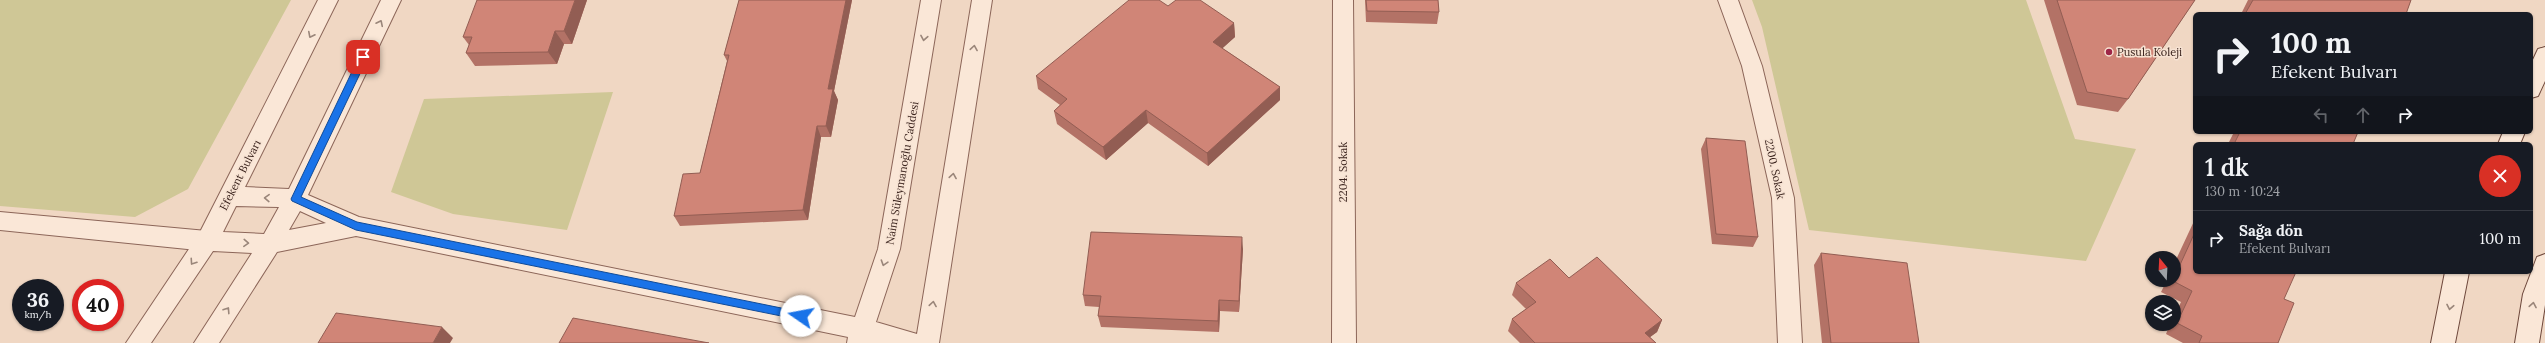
<!DOCTYPE html>
<html lang="tr">
<meta charset="utf-8">
<style>
:root{--surface:#171b24;--page:#242831;--text:#f1f3f6;--muted:#9ea1a6;--line:#363941}
body{margin:0;font-family:Lora,serif;background:var(--page);color:var(--text);height:100vh;display:flex;flex-direction:column;font-size:15px;white-space:nowrap}
*{box-sizing:border-box;margin:0}
p{font-size:13px;color:var(--muted)}
.icon{flex:none;width:22px;height:22px;fill:none;stroke:currentColor;stroke-width:2;stroke-linecap:round;stroke-linejoin:round}
.map{position:relative;flex:1;overflow:hidden}
.sheet{position:absolute;left:2193px;top:142px;width:340px;height:132px;display:flex;flex-direction:column;background:var(--surface);border-radius:6px;box-shadow:0 1px 3px #0004}
.sheet>*{flex:none}
.top-card{position:absolute;left:2193px;top:12px;width:340px;height:122px;border-radius:6px;box-shadow:0 1px 3px #0004;background:#171b24;color:var(--text);overflow:hidden}
.needle{width:26px;rotate:342deg}
.controls{position:absolute;left:2145px;top:251px;display:grid;gap:8px}
.controls a{display:grid;place-items:center;width:36px;height:36px;border-radius:50%;background:var(--surface);box-shadow:0 1px 3px #0004;font-size:20px}
.speed{position:absolute;left:12px;top:279px;display:flex;gap:8px;font-size:20px;font-weight:700;text-align:center}
.speed>*{display:grid;place-content:center;width:52px;height:52px;border-radius:50%;background:var(--surface);box-shadow:0 1px 3px #0004;line-height:1}
.speed small{font-size:10px;font-weight:400}
.speed .limit{border:6px solid #d22;background:#fff;color:#111}
.pin{position:absolute;display:grid;place-items:center;width:34px;height:34px;color:#fff;margin:-17px;border-radius:8px;box-shadow:0 2px 6px #0006}
.me{position:absolute;width:44px;margin:-22px;rotate:282deg;stroke-linejoin:round;filter:drop-shadow(0 0 3px #0008)}
.turn{display:flex;align-items:center;gap:14px;height:84px;padding:0 12px;font-size:18px}
.turn .icon{width:52px;height:52px;stroke-width:2.5}
.turn b{display:block;font-size:28px;line-height:34px}
.lanes{display:flex;align-items:center;height:38px;padding:0 12px;background:#0003;justify-content:center;gap:20px;direction:ltr}
.lanes .off{opacity:.35}
.round{display:grid;place-items:center;flex:none;width:42px;height:42px;border-radius:21px;background:var(--page)}
.head{display:flex;align-items:center;justify-content:space-between;height:68px;padding:0 12px}
h1{font-size:24px;font-weight:600;line-height:30px}
ul{padding:0;list-style:none}
li{display:flex;align-items:center;gap:12px;height:56px;padding:0 12px;border-top:1px solid var(--line)}
li div{flex:1}
li b{display:block;font-size:15px}
li em{font-style:normal}
.map>svg:first-child{display:block}
.green{fill:#cfc796}
.lines{fill:none;stroke-linecap:round;stroke-linejoin:round}
.minor-casing{stroke:#8c6659;stroke-width:2}
.tertiary-casing{stroke:#8c6659;stroke-width:2}
.secondary-casing{stroke:#6e483c;stroke-width:2}
.minor{fill:#fae7d7;fill-rule:evenodd}
.tertiary{fill:#fae7d7;fill-rule:evenodd}
.secondary{fill:#fae7d7;fill-rule:evenodd}
.wall{fill:#b37266}
.shaded-wall{fill:#925d53}
.building{fill:#d08577;stroke:#925d53}
.oneway{stroke:#9a867a}
.route{fill:#1a73e8;stroke:#114b97}
.poi-dot{fill:#9e2647;stroke:#f7e3d3;stroke-width:1.5}
.labels{text-anchor:middle;stroke-width:3;stroke-linejoin:round;paint-order:stroke}
.poi-label{font-size:11px;fill:#3b241e;stroke:#f7e3d3;text-anchor:start}
.street-label{font-size:11px;fill:#3b241e;stroke:#f7e3d3}
</style>
<div class="map">
<svg width="2545" height="343" viewBox="0 0 2545 343">
<rect width="100%" height="100%" fill="#f0d7c3"/>
<path class="green" d="M0 0H291L188 189 135 217 0 206Z
M1752 0H2026L2075 139 2136 149 2086 261 1809 230 1762 27Z
M613 92 567 230 453 214 391 192 424 99Z"/>
<g class="lines">
<defs>
<path id="minor" d="M1333 0H1353L1356 343H1332Z
M1718 0H1738L1762 66 1794 198 1802 343H1778L1772 198 1742 66Z
M0 212 207 231 215 234 218 241 215 248 207 251 0 230Z"/>
<path id="tertiary" d="M318 0H338L245 187 289 189 381 0H401L308 195 359 217 855 317 878 249 921 0H941L900 249 876 322 917 334 972 0H992L939 343H847L848 337 356 236 277 252 219 343H194L252 253 213 251 151 343H126L199 234ZM236 206 279 207 264 234 223 232ZM300 211 326 223 289 230Z"/>
<path id="secondary" d="M2545 47V81L2538 96 2531 98V64L2538 49Z
M2503 132H2525L2520 144H2498Z
M2545 254V305L2539 343H2515L2523 294 2537 257Z
M2445 272H2469L2455 343H2431Z"/>
</defs>
<use href="#minor" class="minor-casing"/>
<use href="#tertiary" class="tertiary-casing"/>
<use href="#secondary" class="secondary-casing"/>
<use href="#minor" class="minor"/>
<use href="#tertiary" class="tertiary"/>
<use href="#secondary" class="secondary"/>
</g>
<path class="wall" d="M587 0 572 44H564L557 64 475 66 466 53 469 45 463 37Z
M739 0H852L834 91 838 100 831 137H821L808 220 680 226 674 216 700 173 727 61 724 55Z
M1365 0H1438L1439 12 1437 24 1366 22Z
M2044 0H2195L2128 99 2118 112 2077 105Z
M2248 0H2411L2406 14H2241Z
M1168 6 1234 23 1235 37 1222 48 1280 87V100L1208 166 1148 123 1106 160 1057 124 1054 111 1060 105 1038 89 1036 76Z
M2234 132H2358L2353 144H2228Z
M1706 138 1758 237 1753 247 1712 244 1701 149Z
M2195 219V272L2284 299 2278 343H2183L2166 334 2170 324H2174V316L2181 302 2161 292 2167 280H2174V264Z
M1243 249 1239 312 1220 311 1219 332 1101 327 1098 316 1099 307 1085 306 1083 295Z
M1821 253 1919 343H1822L1814 265Z
M1569 278 1662 320 1657 332 1650 337 1656 343H1520L1508 331 1512 319 1526 309 1512 295 1516 283Z"/>
<path class="shaded-wall" d="M575 0H587L572 44 564 31Z
M846 0H852L834 91 838 100 831 137 826 126 828 89Z
M1234 23 1235 37 1214 56 1213 42Z
M555 31 564 44 557 64 548 52Z
M1280 87V100L1208 166 1207 153Z
M1146 110 1148 123 1106 160 1103 147Z
M817 126 821 137 808 220 803 210Z
M1242 237 1243 249 1239 312V301Z
M1219 300 1220 311 1219 332 1218 321Z
M1662 320 1657 332 1642 343 1645 333Z
M442 327 453 338 450 343H433Z"/>
<path class="building" d="M477 0H575L564 31H555L548 52 466 53 472 37H463Z
M739 0H846L828 89H833L826 126H817L803 210 674 216 683 174 700 173 729 55H724Z
M1129 0H1159L1168 6 1176 0H1200L1234 23 1213 42 1280 87 1207 153 1146 110 1103 147 1054 111 1067 99 1036 76Z
M1366 0H1438L1439 12 1367 11Z
M2057 0H2195L2128 99 2087 92Z
M2253 0H2411L2406 14H2245Z
M2240 132H2358L2353 144H2234Z
M1706 138 1745 141 1758 237 1716 234Z
M1091 232 1242 237 1239 301 1219 300 1218 321 1098 316 1101 296 1083 295Z
M2195 232V272H2296L2284 299 2294 303 2278 343H2199L2202 336 2177 323 2192 291 2173 281V280H2174V278Z
M1821 253 1907 263 1919 343H1831Z
M1597 257 1662 320 1645 333 1656 343H1535L1512 319 1536 302 1516 283 1550 259 1569 278Z
M336 313 442 327 433 343H318Z
M573 318 709 343H559Z"/>
<defs><path id="oneway-chevron" d="M-2-3.5L2.5 0L-2 3.5" fill="none" stroke-width="1.6" stroke-linecap="round" stroke-linejoin="round"/></defs>
<g class="oneway">
<use href="#oneway-chevron" transform="translate(380 23) rotate(-64)"/>
<use href="#oneway-chevron" transform="translate(311 35) rotate(117)"/>
<use href="#oneway-chevron" transform="translate(924 38) rotate(100)"/>
<use href="#oneway-chevron" transform="translate(974 48) rotate(-81)"/>
<use href="#oneway-chevron" transform="translate(953 176) rotate(-81)"/>
<use href="#oneway-chevron" transform="translate(267 198) rotate(-178)"/>
<use href="#oneway-chevron" transform="translate(246 243) rotate(3)"/>
<use href="#oneway-chevron" transform="translate(193 262) rotate(124)"/>
<use href="#oneway-chevron" transform="translate(884 263) rotate(108)"/>
<use href="#oneway-chevron" transform="translate(933 304) rotate(-81)"/>
<use href="#oneway-chevron" transform="translate(2533 305) rotate(-80)"/>
<use href="#oneway-chevron" transform="translate(2450 307) rotate(101)"/>
<use href="#oneway-chevron" transform="translate(227 310) rotate(-57)"/>
</g>
<path class="route" d="M363 53 368 57 301 197 357 222 801 312 804 313V319L801 320 356 230 292 201 291 199 359 57Z"/>
<circle class="poi-dot" cx="2109" cy="52" r="4"/>
<g class="labels">
<g class="poi-label">
<text x="2117" y="56">Pusula Koleji</text>
</g>
<g class="street-label">
<text transform="translate(1775 169) rotate(78)" y="4">2200. Sokak</text>
<text transform="translate(1343 172) rotate(-90)" y="4">2204. Sokak</text>
<text transform="translate(902 173) rotate(-80)" y="4">Naim Süleymanoğlu Caddesi</text>
<text transform="translate(240 175) rotate(-63)" y="4">Efekent Bulvarı</text>
</g>
</g>
</svg>
<div class="controls">
<a><svg class="needle" viewBox="-14 -14 28 28"><path d="M0-13l5 13h-10z" fill="#e53935"/><path d="M0 13l5-13h-10z" fill="#9ea1a6"/></svg></a>
<a><svg class="icon" aria-label="layers" viewBox="0 0 24 24"><path d="M12 4l9 5-9 5-9-5zM3 14l9 5 9-5"/></svg></a>
</div>
<div class="speed"><div>36<small>km/h</small></div><div class="limit">40</div></div>
<div class="pin" style="left:363px;top:57px;background:#d93025"><svg class="icon" aria-label="arrive" viewBox="0 0 24 24"><path d="M6 21V4h12l-3 4 3 4H6"/></svg></div>
<svg class="me" style="left:801px;top:316px" viewBox="-20 -20 40 40"><circle r="19" fill="#fff"/><path d="M0-13L10 11 0 6-10 11z" fill="#1a73e8"/></svg>
<div class="top-card">
<div class="turn"><svg class="icon" aria-label="right" viewBox="0 0 24 24"><path d="M7 20v-9h11M14 6l5 5-5 5"/></svg><div><b>100 m</b>Efekent Bulvarı</div></div>
<div class="lanes"><svg class="icon off" aria-label="left" viewBox="0 0 24 24"><path d="M17 20v-9H6M10 6l-5 5 5 5"/></svg><svg class="icon off" aria-label="ahead" viewBox="0 0 24 24"><path d="M12 20V5M6 11l6-6 6 6"/></svg><svg class="icon" aria-label="right" viewBox="0 0 24 24"><path d="M7 20v-9h11M14 6l5 5-5 5"/></svg></div>
</div>
<section class="sheet">
<div class="head"><div><h1>1 dk</h1><p>130 m · 10:24</p></div><a class="round" style="background:#d93025;color:#fff"><svg class="icon" aria-label="close" viewBox="0 0 24 24"><path d="M6 6l12 12M18 6L6 18"/></svg></a></div>
<ul>
<li><svg class="icon" aria-label="right" viewBox="0 0 24 24"><path d="M7 20v-9h11M14 6l5 5-5 5"/></svg><div><b>Sağa dön</b><p>Efekent Bulvarı</p></div><em>100 m</em></li>
</ul>
</section>
</div>
